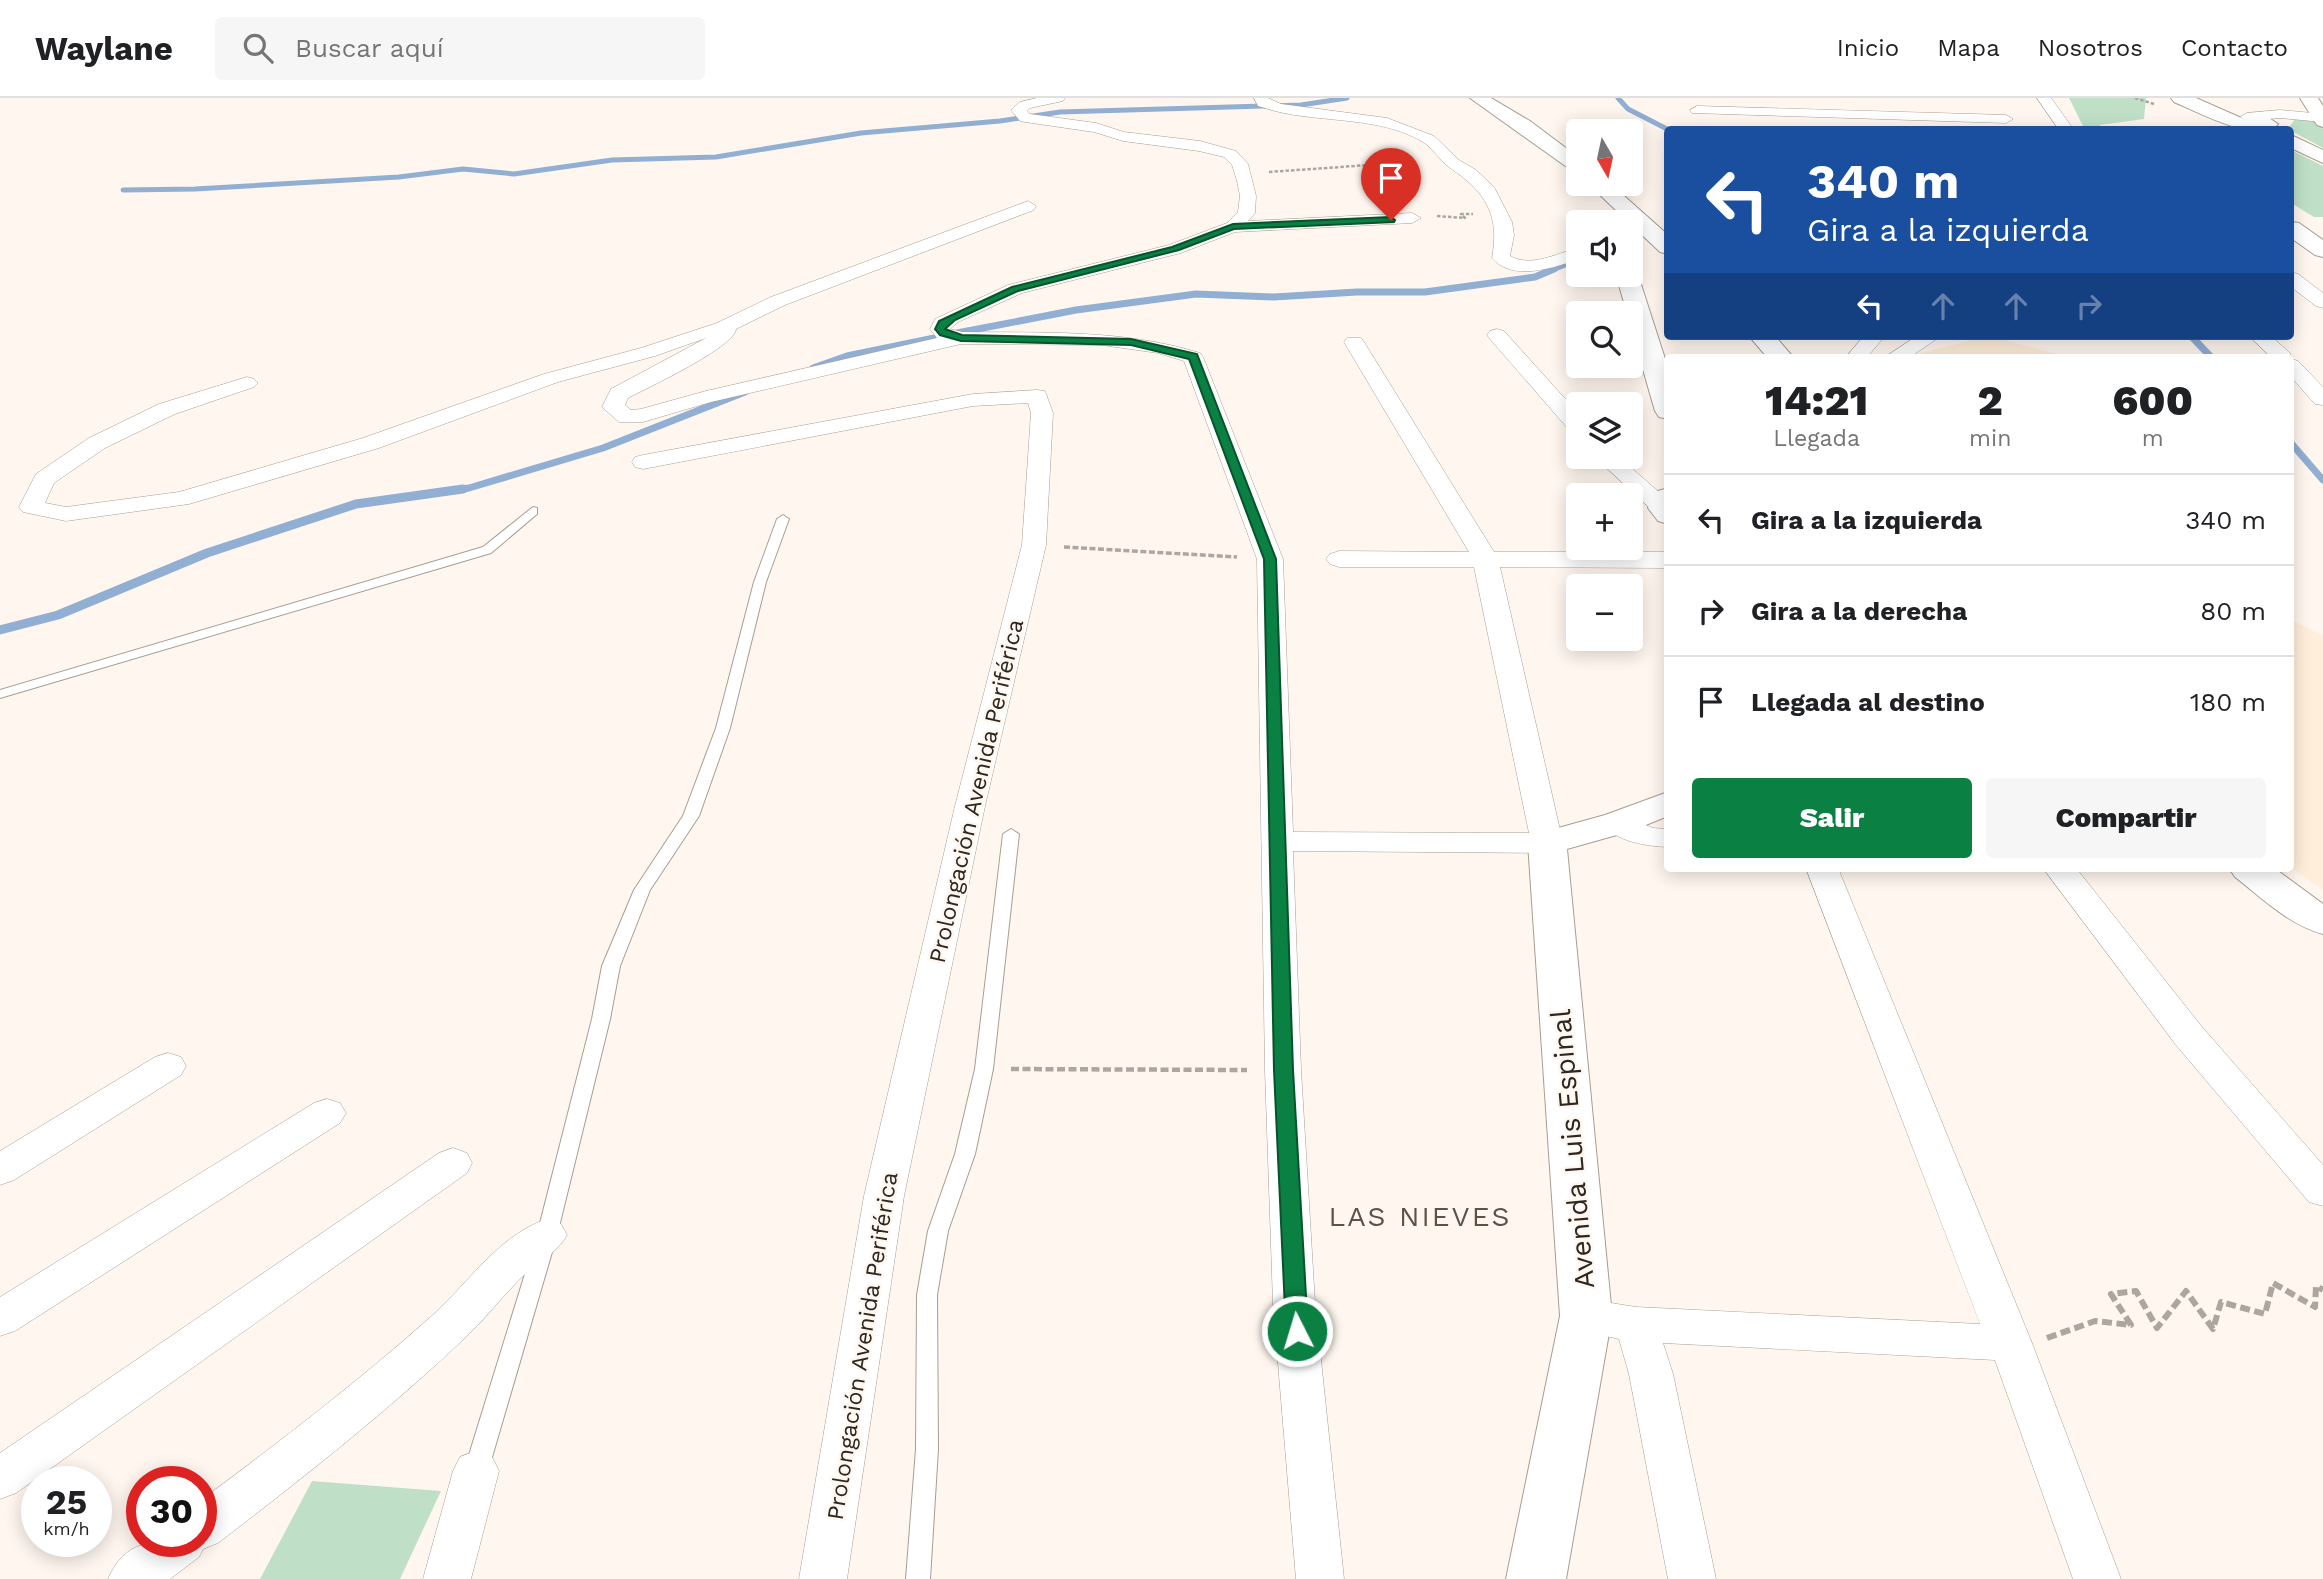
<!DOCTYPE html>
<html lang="es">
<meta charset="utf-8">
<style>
:root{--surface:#fff;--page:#f6f6f6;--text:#202124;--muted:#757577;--line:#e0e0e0;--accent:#0b8043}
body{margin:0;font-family:"Work Sans",sans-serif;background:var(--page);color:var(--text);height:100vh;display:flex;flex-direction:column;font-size:26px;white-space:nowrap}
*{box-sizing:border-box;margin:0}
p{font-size:23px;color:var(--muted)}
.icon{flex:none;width:38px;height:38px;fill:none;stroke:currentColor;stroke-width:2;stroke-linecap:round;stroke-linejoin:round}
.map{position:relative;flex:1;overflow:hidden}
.panel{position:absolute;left:1664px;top:256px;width:630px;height:518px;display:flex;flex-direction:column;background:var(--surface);border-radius:7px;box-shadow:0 4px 18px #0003}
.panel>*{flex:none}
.hud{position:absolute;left:1664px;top:28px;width:630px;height:214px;border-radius:7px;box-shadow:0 4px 18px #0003;background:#1a4fa0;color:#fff;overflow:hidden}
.needle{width:46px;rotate:171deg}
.fabs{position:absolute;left:1566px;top:21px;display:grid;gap:14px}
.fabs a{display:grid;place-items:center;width:77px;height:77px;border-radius:7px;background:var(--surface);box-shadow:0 4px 18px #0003;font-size:35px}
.speed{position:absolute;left:21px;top:1368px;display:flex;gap:14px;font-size:35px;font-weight:700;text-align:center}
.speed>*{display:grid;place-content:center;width:91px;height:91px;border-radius:50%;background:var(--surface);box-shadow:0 4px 18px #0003;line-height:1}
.speed small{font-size:18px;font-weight:400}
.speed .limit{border:10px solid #d22;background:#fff;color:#111}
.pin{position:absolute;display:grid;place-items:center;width:60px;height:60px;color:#fff;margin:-72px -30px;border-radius:50% 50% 50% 0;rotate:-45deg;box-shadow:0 0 7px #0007}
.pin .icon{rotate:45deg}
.me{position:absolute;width:77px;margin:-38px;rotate:355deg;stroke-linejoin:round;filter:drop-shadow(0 0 5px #0008)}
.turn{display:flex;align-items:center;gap:24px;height:147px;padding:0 28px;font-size:32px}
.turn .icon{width:91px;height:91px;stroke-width:2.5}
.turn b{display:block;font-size:49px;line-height:60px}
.lanes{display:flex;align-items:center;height:66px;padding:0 28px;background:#0003;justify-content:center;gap:35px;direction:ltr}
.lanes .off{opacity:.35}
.eta{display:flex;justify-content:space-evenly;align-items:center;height:119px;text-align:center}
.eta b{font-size:42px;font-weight:800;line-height:49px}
.cta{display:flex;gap:14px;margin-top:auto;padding:14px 28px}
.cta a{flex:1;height:80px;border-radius:7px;background:var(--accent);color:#fff;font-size:28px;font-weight:800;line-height:80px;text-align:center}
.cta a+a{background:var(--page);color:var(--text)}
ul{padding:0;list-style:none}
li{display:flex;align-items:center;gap:21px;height:91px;padding:0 28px;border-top:2px solid var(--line)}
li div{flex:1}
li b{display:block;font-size:26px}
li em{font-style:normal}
header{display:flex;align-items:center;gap:42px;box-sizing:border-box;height:98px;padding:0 35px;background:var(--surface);border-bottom:2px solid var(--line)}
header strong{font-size:33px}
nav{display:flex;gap:38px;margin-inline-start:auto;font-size:24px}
.search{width:490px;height:63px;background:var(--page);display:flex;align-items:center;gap:18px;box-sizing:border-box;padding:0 24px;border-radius:7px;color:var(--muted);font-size:26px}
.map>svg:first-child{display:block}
.built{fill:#ffeed9}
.green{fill:#bfe0c7}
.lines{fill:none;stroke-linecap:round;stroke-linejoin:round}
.stream-far2{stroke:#91aed3;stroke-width:5}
.stream-far1{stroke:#91aed3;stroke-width:7}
.stream{stroke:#91aed3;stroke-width:9}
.lane-casing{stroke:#a89d8f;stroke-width:2}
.street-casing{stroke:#a89d8f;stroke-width:1}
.secondary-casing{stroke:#a89d8f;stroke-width:2}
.path-far3{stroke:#ada69f;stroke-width:2.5;stroke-dasharray:3.5 2;stroke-linecap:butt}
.path-far2{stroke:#ada69f;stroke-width:3.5;stroke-dasharray:6 2.5;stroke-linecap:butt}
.path-far1{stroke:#ada69f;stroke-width:4.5;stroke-dasharray:8 3.5;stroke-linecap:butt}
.path{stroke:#ada69f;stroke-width:6;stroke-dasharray:10 4.5;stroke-linecap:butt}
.lane{fill:#fff;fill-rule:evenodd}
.street{fill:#fff;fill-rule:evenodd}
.secondary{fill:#fff;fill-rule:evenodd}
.route{fill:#0b8043;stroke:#07532c;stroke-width:2}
.labels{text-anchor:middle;stroke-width:5;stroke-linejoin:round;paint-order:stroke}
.street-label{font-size:23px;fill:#2b2721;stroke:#fff7ef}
.near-street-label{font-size:28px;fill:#2b2721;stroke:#fff7ef}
.near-neighbourhood-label{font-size:28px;letter-spacing:2px;fill:#5c5246;stroke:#fff7ef}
</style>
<header>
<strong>Waylane</strong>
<div class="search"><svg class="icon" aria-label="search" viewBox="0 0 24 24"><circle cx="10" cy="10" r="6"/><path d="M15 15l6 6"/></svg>Buscar aquí</div>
<nav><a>Inicio</a><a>Mapa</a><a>Nosotros</a><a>Contacto</a></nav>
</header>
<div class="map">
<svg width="2323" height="1481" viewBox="0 0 2323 1481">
<rect width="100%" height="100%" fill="#fff7ef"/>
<path class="built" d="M1988 238H1989L2068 259H1920L1921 255Z
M2291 522 2323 537V792L2291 769Z"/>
<path class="green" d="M2069 0H2146L2144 21 2100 27V31L2084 30Z
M2295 21 2316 23 2323 31V50L2288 31Z
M2291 52 2323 68V119H2314L2291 105Z
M312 1383 441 1393 400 1481H260Z"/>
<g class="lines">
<path class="stream-far2" d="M1618 0 1628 11 1669 32
M123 92 195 91 399 79 463 71 514 76 612 62 716 59 861 35 1000 23 1060 14 1301 7 1347 0
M1550 173 1578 162"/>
<path class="stream-far1" d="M957 235 1076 212 1196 196 1274 199 1357 194H1425L1535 179 1554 171
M2191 238 2211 259
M813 270 847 258 944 238
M2291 345 2323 382
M450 393 469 390 603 350 745 294"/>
<path class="stream" d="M0 532 58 517 207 455 356 406 463 391"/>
<defs>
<path id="lane" d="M533 409 537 410V416L491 455 0 600V592L483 449Z
M783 417 789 421 766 484 730 630 699 718 650 792 620 868 610 921 557 1137 488 1373 484 1380 476 1383 468 1380 464 1373 537 1137 592 921 602 868 634 792 683 718 716 630 754 484 777 421Z
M1011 731 1019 736 993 971 975 1056 948 1133 937 1197 938 1351 930 1481H906L916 1351 917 1197 928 1133 955 1056 975 971 1003 736Z"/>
<path id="street" d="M1037 0H1065L1063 3 1030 10 1027 13 1030 16 1096 25 1124 34 1200 43 1236 53 1248 66 1256 98 1255 115 1248 123 1412 115 1421 120 1412 125 1235 134 1181 155 1022 195 958 224 950 231 962 234C1043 235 1122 231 1200 255L1203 259 1283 461 1293 734 1529 735 1474 469H1339L1330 466 1326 461 1330 456 1339 453 1469 454 1344 244 1347 240H1361L1364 244 1494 454H1668V470L1500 469 1563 745 1558 752 1547 755 1293 753 1301 972 1315 1205 1344 1481H1296L1273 1205 1265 972 1257 461 1184 263 1158 255 1102 247 961 246 711 304 643 324H619L602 309 611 291 706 240 655 258 558 284 379 350 189 406 66 423 23 414 19 409 36 376 89 340 159 306 247 279 254 281 258 285 254 289 175 316 105 350 54 385 45 405 66 409 179 394 363 340 544 276 641 250 717 225 771 199 1028 103 1036 108 1034 112 785 207 736 231C735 249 647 290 628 300L625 307 631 312 641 311 706 293 937 240 930 231 935 221 1008 187 1169 147 1227 125 1238 114 1240 98 1237 83 1232 67 1224 59 1199 53 1123 43 1094 34 1025 24 1020 23 1011 12 1020 4Z
M1254 0H1268L1281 6 1387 20 1434 38 1459 62 1476 72 1494 89 1512 124 1514 137 1510 158C1532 170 1557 155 1578 150V161C1554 170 1512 184 1492 160 1500 117 1486 94 1450 70 1440 63 1433 50 1423 44 1380 18 1322 25 1275 13L1258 8Z
M2037 0H2051L2074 32H2059Z
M1697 8 2006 17 2013 21 2006 25 1692 15 1690 12Z
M2280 12 2323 16V24L2280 20 2247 23 2240 19 2247 15Z
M2291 174 2298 176 2323 195V210L2316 208 2291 189Z
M1497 231 1504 233 1578 315V334L1570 333 1490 241 1487 237 1490 233Z
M1864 238H1885L1867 259H1846Z
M1917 238H1941L1910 259H1885Z
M2249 238H2271L2290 255 2292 261 2298 263 2323 289V307L2315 306 2291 279V259H2271Z
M1037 292 1045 293 1053 315 1046 447 985 708 904 1098 847 1481H799L864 1098 955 708 1022 447 1031 315 1028 305 973 308 643 371 635 369 632 364 635 359 643 357 973 296Z
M1595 359H1619L1668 402V416L1655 415Z
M1618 716 1653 730 1668 731V749C1646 748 1616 744 1602 725L1607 718Z
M1806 770H1838L2032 1245 2121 1481H2073L1995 1262 1663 1245 1673 1276 1716 1481H1668L1629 1276 1619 1241 1571 1230 1565 1218 1571 1206 1586 1201 1636 1209 1980 1226Z
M2043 770H2076L2202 929 2323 1067V1108L2309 1104 2176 947Z
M168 955 181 959 186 968 181 977 14 1082 0 1087V1053L155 959Z
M327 1001 340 1005 346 1015 340 1025 15 1233 0 1238V1199L314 1005Z
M453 1050 467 1055 472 1065 467 1075 16 1395 0 1401V1355L439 1055Z
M547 1121 561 1126 567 1137C557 1156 533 1167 518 1183 500 1201 485 1221 467 1238 389 1312 303 1380 218 1445L203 1451 199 1459 170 1481H108C128 1436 160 1444 201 1444V1402C281 1343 360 1282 434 1216 470 1183 499 1137 547 1121Z
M476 1353 492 1359 499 1373 471 1481H423L453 1373 460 1359Z"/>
<path id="secondary" d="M1470 0H1491L1530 23 1578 59V74L1571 72Z
M2171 0H2196L2246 22 2269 20 2278 26C2260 48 2196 13 2174 4Z
M2300 0H2318L2323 8V29L2317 27Z
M2291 37 2323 52V65L2291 50Z
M1607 87 1614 89 1668 137V156L1660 154 1600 97 1597 93 1600 89Z
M2291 124 2299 125 2323 142V159L2315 157 2291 140Z
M1631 171 1638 177 1668 270V321L1659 319 1655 313 1631 230V215H1627L1616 177H1631Z
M1749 238H1775L1793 259H1767Z
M1668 390V426L1658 423 1648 410 1658 393Z
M1668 694V718L1631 733 1567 751 1612 1218 1566 1481H1506L1560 1218 1528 745 1533 737 1605 717Z
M2229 770H2274L2323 806V836C2289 827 2262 800 2235 779Z"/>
</defs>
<use href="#lane" class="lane-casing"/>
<use href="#street" class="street-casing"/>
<use href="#secondary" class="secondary-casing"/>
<path class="path-far3" d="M2135 0 2154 6
M1269 74 1383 66
M1437 118 1465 120 1461 116H1473"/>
<path class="path-far2" d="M1064 449 1237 459"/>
<path class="path-far1" d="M1011 971 1247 972"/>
<path class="path" d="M2047 1240 2095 1223 2131 1227 2111 1196 2136 1193 2157 1230 2186 1193 2213 1231 2221 1204 2265 1216 2273 1185 2315 1209 2316 1188 2323 1192"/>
<use href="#lane" class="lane"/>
<use href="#street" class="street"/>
<use href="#secondary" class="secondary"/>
</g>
<path class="route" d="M1391 119 1395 122 1394 124 1234 131 1179 152 1018 193 955 222 945 231 962 237 1131 241 1197 256 1276 461 1293 972 1308 1233 1304 1239 1297 1242 1289 1239 1286 1233 1274 972 1264 461 1189 261 1131 247 961 243 940 237 935 231 939 223 1012 189 1172 149 1233 126Z"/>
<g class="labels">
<g class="street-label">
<text transform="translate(976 693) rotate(-77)" y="8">Prolongación Avenida Periférica</text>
<text transform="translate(862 1248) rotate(-81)" y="8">Prolongación Avenida Periférica</text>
</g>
<g class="near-street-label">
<text transform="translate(1572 1051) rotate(-95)" y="10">Avenida Luis Espinal</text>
</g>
<g class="near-neighbourhood-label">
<text x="1420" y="1128">LAS NIEVES</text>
</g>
</g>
</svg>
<div class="fabs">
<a><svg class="needle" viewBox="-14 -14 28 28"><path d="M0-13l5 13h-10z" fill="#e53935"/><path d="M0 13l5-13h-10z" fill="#757577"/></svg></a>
<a><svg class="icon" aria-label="sound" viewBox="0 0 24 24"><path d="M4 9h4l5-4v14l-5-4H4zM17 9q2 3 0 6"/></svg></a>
<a><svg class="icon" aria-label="search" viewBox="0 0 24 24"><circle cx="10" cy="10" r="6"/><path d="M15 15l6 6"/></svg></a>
<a><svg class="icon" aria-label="layers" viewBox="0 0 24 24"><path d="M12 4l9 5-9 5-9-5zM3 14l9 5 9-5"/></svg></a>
<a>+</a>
<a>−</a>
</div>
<div class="speed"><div>25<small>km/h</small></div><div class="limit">30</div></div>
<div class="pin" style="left:1391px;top:122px;background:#d93025"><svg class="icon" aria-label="arrive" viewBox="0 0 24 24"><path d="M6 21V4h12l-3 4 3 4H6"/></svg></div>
<svg class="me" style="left:1297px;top:1233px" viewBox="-20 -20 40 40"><circle r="17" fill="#0b8043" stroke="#fff" stroke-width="3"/><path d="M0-11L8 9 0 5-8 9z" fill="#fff"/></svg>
<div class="hud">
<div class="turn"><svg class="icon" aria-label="left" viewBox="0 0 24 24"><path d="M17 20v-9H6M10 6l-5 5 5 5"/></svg><div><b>340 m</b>Gira a la izquierda</div></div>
<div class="lanes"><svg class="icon" aria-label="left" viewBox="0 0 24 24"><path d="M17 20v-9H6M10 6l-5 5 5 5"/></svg><svg class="icon off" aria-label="ahead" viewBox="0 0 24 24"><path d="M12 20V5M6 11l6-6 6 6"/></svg><svg class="icon off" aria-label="ahead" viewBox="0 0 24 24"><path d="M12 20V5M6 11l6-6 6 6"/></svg><svg class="icon off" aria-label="right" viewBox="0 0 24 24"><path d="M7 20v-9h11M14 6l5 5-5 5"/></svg></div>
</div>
<section class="panel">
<div class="eta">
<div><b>14:21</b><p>Llegada</p></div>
<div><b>2</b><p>min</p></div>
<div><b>600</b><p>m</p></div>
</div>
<ul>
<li><svg class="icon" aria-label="left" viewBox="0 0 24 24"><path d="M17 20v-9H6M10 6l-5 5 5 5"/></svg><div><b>Gira a la izquierda</b></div><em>340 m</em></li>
<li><svg class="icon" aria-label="right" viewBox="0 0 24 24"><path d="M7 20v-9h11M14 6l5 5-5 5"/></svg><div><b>Gira a la derecha</b></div><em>80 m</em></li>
<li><svg class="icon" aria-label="arrive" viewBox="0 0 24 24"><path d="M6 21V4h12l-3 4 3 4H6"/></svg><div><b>Llegada al destino</b></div><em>180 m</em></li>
</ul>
<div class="cta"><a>Salir</a><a>Compartir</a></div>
</section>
</div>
